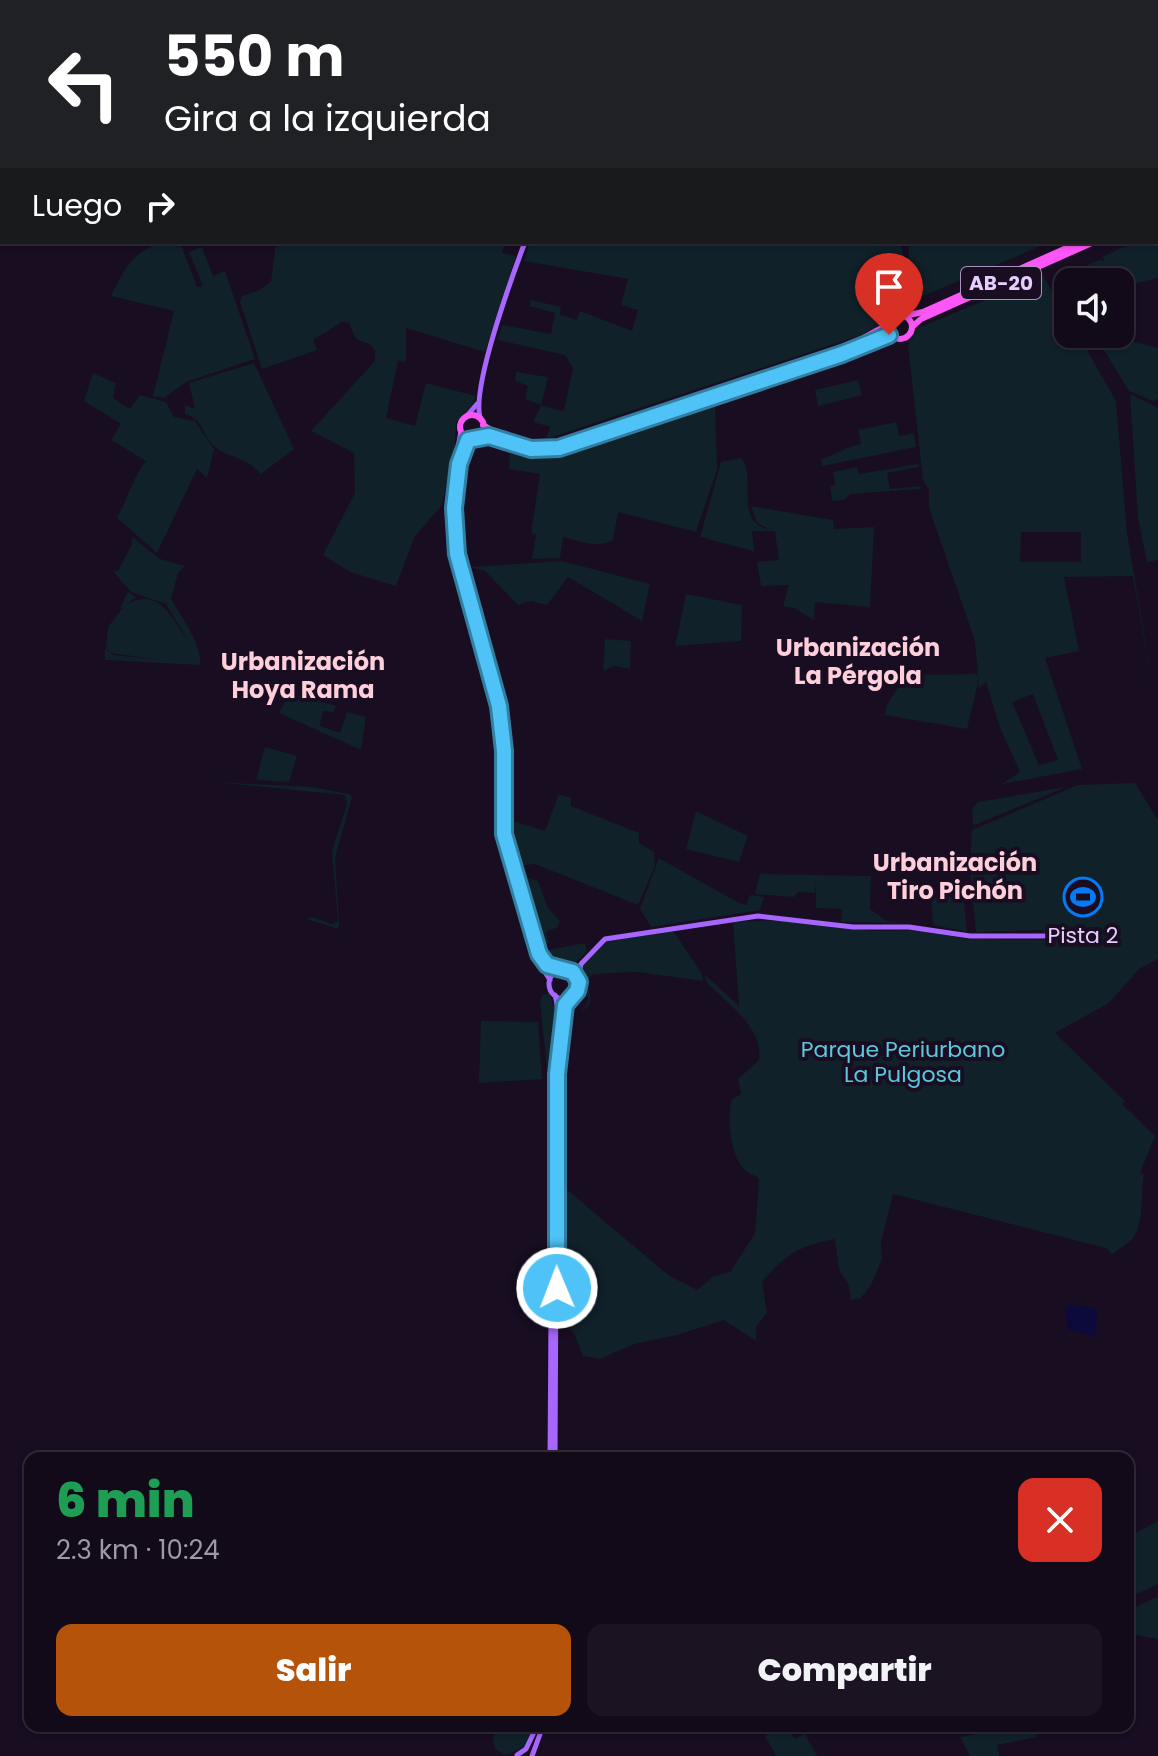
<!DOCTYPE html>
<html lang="es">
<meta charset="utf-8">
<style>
:root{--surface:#120a19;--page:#1b1322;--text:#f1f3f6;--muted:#9c9aa2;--line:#312b38;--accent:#b45309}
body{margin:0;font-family:Poppins,sans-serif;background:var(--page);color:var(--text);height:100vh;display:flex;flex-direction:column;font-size:30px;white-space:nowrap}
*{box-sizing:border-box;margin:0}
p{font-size:26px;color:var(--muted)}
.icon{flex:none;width:44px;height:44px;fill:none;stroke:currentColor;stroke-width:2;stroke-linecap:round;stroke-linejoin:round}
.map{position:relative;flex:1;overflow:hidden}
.drawer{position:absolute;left:24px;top:1452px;width:1110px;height:280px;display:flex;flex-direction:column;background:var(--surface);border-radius:16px;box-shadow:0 2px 6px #0004,0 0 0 2px var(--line)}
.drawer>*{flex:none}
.banner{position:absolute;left:0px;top:0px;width:1158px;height:244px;box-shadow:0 2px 6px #0004,0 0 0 2px var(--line);background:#202124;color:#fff;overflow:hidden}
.controls{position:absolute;left:1054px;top:268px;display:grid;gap:16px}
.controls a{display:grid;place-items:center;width:80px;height:80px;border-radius:16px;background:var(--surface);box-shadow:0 2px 6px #0004,0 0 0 2px var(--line);font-size:40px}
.pin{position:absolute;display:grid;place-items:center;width:68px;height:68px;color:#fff;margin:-82px -34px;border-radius:50% 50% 50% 0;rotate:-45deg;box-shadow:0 0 8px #0007}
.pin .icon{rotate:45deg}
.me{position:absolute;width:88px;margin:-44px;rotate:359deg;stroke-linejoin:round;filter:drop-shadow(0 0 6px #0008)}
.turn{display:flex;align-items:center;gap:28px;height:168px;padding:0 32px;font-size:36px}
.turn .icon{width:104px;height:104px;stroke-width:2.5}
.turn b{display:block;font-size:56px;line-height:68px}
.then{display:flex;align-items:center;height:76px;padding:0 32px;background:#0003;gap:16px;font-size:30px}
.round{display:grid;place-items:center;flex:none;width:84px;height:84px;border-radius:16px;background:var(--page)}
.headline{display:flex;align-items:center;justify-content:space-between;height:136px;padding:0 32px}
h1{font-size:48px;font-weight:800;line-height:60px;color:#1e9e55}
.action{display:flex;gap:16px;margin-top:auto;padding:16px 32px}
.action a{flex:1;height:92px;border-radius:16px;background:var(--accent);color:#fff;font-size:32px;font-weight:800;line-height:92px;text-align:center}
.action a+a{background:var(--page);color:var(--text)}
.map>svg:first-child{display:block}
.green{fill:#10212a;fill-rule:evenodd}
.water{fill:#0c0a3d}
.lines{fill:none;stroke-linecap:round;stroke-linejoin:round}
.secondary{stroke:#a766fd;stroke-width:5}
.primary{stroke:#fd56f8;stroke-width:6}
.route-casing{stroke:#337fa1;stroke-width:20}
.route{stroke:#4fc3f7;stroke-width:14}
.labels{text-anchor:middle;stroke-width:8;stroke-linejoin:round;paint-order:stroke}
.shield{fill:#180d21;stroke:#a993bc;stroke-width:2}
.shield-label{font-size:20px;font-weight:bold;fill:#e7cdfe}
.poi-label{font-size:22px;fill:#e7cdfe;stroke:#180d21}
.park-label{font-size:22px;fill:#5ac9dd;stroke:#180d21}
.neighbourhood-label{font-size:24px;font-weight:bold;fill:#fecfda;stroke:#180d21}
</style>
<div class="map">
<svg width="1158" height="1756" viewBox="0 0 1158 1756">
<rect width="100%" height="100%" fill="#180d21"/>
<path class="green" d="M1158 231V278L1125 286 1126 299 1120 301V282H1074L1085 266 1102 259 1103 262 1104 260 1102 257 1125 246 1129 251 1126 246 1135 242H1156Z
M163 242H180L197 287 203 286 189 252 202 247 213 276 225 271 255 359 186 382 164 398 153 396 174 311 111 296C124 269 132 252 163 242Z
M276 242H505L502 253 516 256 485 352 406 328V362L398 361 386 418 415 426 426 383 476 396 470 409 456 422 455 446 442 505 415 536 396 586 350 572 323 555 355 493 354 453 311 431 375 361V350L369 344 356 339 349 323 342 322 313 340 317 350 262 369 240 302 242 296 260 290 271 281Z
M530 242H900L904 258V299L902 305 890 310 878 326 858 336 546 439 550 427 533 422 541 405 525 399 528 386 515 381 516 372 548 377 541 405 561 411 564 410 573 368 565 355 498 340 502 325 551 334 555 313 529 306 531 300 561 307 560 314 576 320 580 311 632 331 638 310 621 305 628 279 524 261Z
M909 242H1050L907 303Z
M1043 276 1068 317V334H1078L1116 401 1127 533 1158 718 1133 576 1064 577 1079 651 1045 658 1082 769 1002 784 1020 772 1000 728 986 682 979 688 975 641 929 508V490L923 481 908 345 918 328ZM1021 532H1081V562H1020ZM1033 694 1058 760 1039 765 1012 702Z
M1127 318 1136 319 1134 339H1124L1158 348V399L1153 401 1129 391 1094 334H1120V326L1125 332Z
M254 363 294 449 261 474C245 455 225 458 213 445 200 431 204 420 185 414V405L195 409 189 383Z
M93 373 116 383 113 398 130 409 140 395 166 402 174 417 195 421 214 449 207 478 197 469 157 553 117 518C128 499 132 478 146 461L111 440 121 424 84 401Z
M858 380 862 395 818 406 815 390Z
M1130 394 1158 408V560L1147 562 1138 518Z
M715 398 717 470 696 532 618 512 613 540C597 549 580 541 563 537L560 558 532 559 536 535 531 533 540 474 509 469 510 447 542 452 559 449Z
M896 422 899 436 914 433 916 447 822 466 821 459C836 455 845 447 861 444L858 430Z
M741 458C758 479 733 522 769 529L757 523 751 506 833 520 834 529 874 527 870 607 815 602 814 620 794 608 783 606 789 585 761 586 757 562 779 560 775 531H752L754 551 700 537 721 462Z
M918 464 919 467 887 473 890 489 921 486 920 489 850 494 844 500 832 501 830 486 835 485 833 472 857 467 859 474Z
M132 537 160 559 185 566 178 573 171 599C181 616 203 646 200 665L105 660V649L113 655 161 660 111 653 106 649 108 627 123 607 120 608 128 592 136 597 128 603C161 588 172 620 187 639L166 604 131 592 112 570 118 571 132 544Z
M562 561 650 584 642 621 568 577 547 605 531 601 518 605 485 571 470 567Z
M686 594 742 605 741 641 675 646Z
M605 639 631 641 630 669 614 666 603 671Z
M977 674 978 683 967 729 884 715 888 703 906 675Z
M289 693 336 706 334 712 323 711 320 726 340 733 347 712 366 717 361 750 279 713Z
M265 747 297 756 289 782 256 780Z
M214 782 312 787 349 794 352 797 335 858 339 924 338 929 306 919 312 917 332 924 338 921 332 851 347 804 345 795Z
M1135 783 1158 820V959L1139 969 1109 1003 1055 1033 1125 1101 1122 1104 1155 1136 1140 1173 1144 1174C1140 1194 1145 1221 1133 1238 1128 1244 1118 1250 1112 1254L1106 1248 893 1194 881 1242 882 1259 872 1283 861 1298 851 1300 848 1283 839 1270 835 1239C799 1246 786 1254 762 1282L767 1313 756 1327V1341L724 1320 677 1335 634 1344 600 1359 583 1356 574 1333 563 1324 562 1204 565 1201V1188L668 1275 697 1290 714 1276 730 1272 755 1233 759 1179C754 1174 748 1174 743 1168 731 1154 726 1118 732 1099L741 1094 738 1079 759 1060C764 1028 727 1003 707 983L704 974 739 1006 733 922 782 920 873 931 920 930 966 939 1049 940 1042 930 976 932 970 869 972 830 1078 785Z
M1066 787 975 825 973 824 972 809 978 802Z
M559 794 571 798V806L639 833V843L654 852 655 866 638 905 535 864 519 866 513 821 545 831Z
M696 811 748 836 739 862 686 849Z
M659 858 737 902 746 905 750 895 764 897 760 910 651 927 640 909Z
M760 874 871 876 870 909 887 921 903 923 841 922 842 909 816 908V882L815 893 798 892 794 897 755 894Z
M521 876 538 881 548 908 560 921 558 927 546 932 549 943 537 945Z
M963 895 967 932 933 925 931 896Z
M672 929 702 974 703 981 637 972 593 974 586 981C590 996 596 1002 581 1012L589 1000 584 989 583 965 606 942Z
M585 943 587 952 573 965 554 964 542 951Z
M549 993 555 1009 547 1069 540 1002 542 995Z
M481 1021 538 1022 542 1079 479 1083Z
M1158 1521V1584L1128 1598V1537Z
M1158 1597V1639L1136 1635 1131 1609Z
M508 1726H534L524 1748 505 1755 495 1749 493 1738 497 1731Z
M782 1726H787L795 1739 805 1734 817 1756H776L765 1736Z
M1018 1726H1035L1037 1737 997 1745 999 1756H970L960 1737Z"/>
<path class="water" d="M1070 1304 1097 1309 1095 1336 1068 1329 1065 1312Z"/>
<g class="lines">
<path class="secondary" d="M617 2V0
M466 417 477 404
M481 420C469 393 513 274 525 242
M461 431 448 506 451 552 494 706 498 751V819L503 854 531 950 550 980
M471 439C461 446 460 460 458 472 442 556 487 627 499 708 506 749 500 789 504 829 506 854 529 945 544 962 549 967 554 968 560 970
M549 984a15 15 0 1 1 30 0a15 15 0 1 1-30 0Z
M578 978 581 964 605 939 758 916 853 927H909L970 936H1044
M550 1458C551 1334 552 1210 551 1086 551 1057 563 1023 555 995
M555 1458 557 1074 564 1011 571 997
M517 1755 526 1749 537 1726
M532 1756 543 1726"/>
<path class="primary" d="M1156 208 1158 207
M1156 214 1158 213
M888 327a12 12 0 1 1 24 0a12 12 0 1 1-24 0Z
M904 316 923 312 1080 242
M912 327 921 319 1094 242
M460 427a12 12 0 1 1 24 0a12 12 0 1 1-24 0Z
M483 425 500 435
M478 437C500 432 526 453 559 448L842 354 882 336 894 337
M510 439 539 444 560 442 851 345 889 324"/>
</g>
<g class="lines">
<defs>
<path id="route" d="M557 1288V1074L565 1005 577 991 579 982 573 972 547 965 539 954 504 834V751L499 706 457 554 454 508 459 464 468 440 489 436 531 449 559 448 842 354 889 335"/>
</defs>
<use href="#route" class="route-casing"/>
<use href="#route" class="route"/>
</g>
<defs>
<symbol id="stadium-ring" viewBox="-11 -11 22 22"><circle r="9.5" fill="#180d21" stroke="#037bf5" stroke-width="1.5"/><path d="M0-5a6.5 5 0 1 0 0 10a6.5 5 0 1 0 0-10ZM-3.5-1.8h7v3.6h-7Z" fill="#037bf5"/></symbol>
</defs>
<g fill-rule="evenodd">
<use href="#stadium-ring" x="1061" y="875" width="44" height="44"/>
</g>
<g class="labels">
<rect class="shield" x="961" y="267" width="80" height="32" rx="6"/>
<g class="shield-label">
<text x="1001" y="290">AB-20</text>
</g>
<g class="poi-label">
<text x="1083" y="943">Pista 2</text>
</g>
<g class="park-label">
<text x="903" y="1057">Parque Periurbano<tspan x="903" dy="25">La Pulgosa</tspan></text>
</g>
<g class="neighbourhood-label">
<text x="858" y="656">Urbanización<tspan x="858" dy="28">La Pérgola</tspan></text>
<text x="303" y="670">Urbanización<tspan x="303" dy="28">Hoya Rama</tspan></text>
<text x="955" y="871">Urbanización<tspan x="955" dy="28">Tiro Pichón</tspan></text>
</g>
</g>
</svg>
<div class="controls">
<a><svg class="icon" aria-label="sound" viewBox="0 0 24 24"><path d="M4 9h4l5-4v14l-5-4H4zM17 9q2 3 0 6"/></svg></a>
</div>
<div class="pin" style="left:889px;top:335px;background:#d93025"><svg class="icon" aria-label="arrive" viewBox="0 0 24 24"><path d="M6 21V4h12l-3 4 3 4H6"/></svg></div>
<svg class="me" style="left:557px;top:1288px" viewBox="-20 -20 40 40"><circle r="17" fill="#4fc3f7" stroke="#fff" stroke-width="3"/><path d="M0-11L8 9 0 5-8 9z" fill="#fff"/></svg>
<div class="banner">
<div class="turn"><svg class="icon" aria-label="left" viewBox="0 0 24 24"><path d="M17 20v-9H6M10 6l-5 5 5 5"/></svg><div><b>550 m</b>Gira a la izquierda</div></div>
<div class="then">Luego<svg class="icon" aria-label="right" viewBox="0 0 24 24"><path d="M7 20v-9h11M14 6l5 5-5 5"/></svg></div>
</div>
<section class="drawer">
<div class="headline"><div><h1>6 min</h1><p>2.3 km · 10:24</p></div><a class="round" style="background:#d93025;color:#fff"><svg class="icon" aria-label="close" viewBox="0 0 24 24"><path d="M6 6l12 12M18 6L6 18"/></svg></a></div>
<div class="action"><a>Salir</a><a>Compartir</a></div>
</section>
</div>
